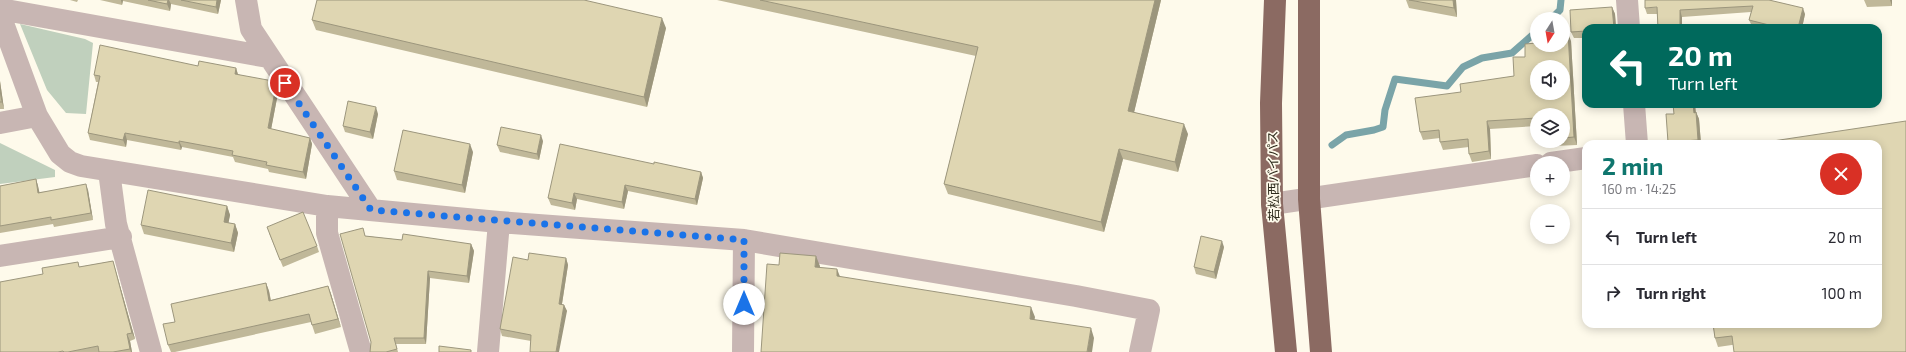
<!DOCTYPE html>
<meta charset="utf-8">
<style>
:root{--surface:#fff;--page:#f2f2f3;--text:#2b2b33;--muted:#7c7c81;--line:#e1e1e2;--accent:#0f766e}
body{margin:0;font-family:"Exo 2","Noto Sans JP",sans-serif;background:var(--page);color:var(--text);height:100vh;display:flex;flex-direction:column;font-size:15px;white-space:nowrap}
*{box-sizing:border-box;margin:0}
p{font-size:13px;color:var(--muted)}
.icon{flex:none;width:22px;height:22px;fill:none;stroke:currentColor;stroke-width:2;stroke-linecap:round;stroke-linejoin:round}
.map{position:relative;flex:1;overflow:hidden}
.panel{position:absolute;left:1582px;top:140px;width:300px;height:188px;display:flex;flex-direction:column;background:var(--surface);border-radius:12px;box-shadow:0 2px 10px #0003}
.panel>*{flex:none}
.banner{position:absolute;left:1582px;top:24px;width:300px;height:84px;border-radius:12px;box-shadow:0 2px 10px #0003;background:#00695c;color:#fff;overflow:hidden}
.needle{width:26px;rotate:191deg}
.controls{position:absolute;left:1530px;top:12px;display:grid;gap:8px}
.controls a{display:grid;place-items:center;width:40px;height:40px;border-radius:50%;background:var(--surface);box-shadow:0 2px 10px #0003;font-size:20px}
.pin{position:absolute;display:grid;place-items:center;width:34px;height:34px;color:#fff;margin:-17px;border:2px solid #fff;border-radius:50%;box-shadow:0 1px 4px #0007}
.me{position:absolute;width:44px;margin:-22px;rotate:0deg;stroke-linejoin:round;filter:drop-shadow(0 0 3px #0008)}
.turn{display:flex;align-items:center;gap:14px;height:84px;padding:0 20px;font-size:18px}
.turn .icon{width:52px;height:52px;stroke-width:2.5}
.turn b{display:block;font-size:28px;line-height:34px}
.round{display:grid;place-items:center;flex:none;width:42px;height:42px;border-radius:21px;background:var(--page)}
.headline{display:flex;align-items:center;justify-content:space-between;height:68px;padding:0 20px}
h1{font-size:24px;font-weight:700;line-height:30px;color:var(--accent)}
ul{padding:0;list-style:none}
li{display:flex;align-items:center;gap:12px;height:56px;padding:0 20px;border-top:1px solid var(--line)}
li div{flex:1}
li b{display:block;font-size:15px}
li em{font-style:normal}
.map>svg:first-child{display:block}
.green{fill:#c0d0bd}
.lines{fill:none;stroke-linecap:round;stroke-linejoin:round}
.stream{stroke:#7aa4a8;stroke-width:7}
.minor{stroke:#c8b6b3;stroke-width:22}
.highway{stroke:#8b6a62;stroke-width:22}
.wall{fill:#c0b899}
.shaded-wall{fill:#9c967d}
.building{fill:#dfd6b2;stroke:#9c967d;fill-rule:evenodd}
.route{stroke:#1a73e8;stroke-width:7;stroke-dasharray:0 12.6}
.labels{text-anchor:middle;stroke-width:3.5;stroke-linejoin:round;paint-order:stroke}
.street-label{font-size:13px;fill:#2d2a1b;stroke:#fefaeb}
</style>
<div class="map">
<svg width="1906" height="352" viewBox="0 0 1906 352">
<rect width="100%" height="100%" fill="#fefaeb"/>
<path class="green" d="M20 24 85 39 93 43 86 114 66 113 47 90Z
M0 143 55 170V177L0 184Z"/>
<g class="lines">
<path class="stream" d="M1551 19 1560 10 1561 0
M1332 145 1346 135 1374 130 1383 127 1385 110 1395 79 1447 86 1463 67 1482 58 1512 53 1537 31"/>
<path class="minor" d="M246 0 251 29 371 210
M1627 0 1629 28
M0 9 268 57
M0 15 37 116 60 154 70 162 81 166 327 206 499 222 744 240 1076 296 1149 310 1140 352
M1634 104 1637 144
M0 123 37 116
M1551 163 1586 158
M109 171 116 224 151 352
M1272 204 1537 165
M327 206V233L361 352
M0 256 121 237
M488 352 499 222
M743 352 744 240"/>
<path class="highway" d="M1275 0 1271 103 1272 204 1286 352
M1309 0V199L1321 352"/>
</g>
<path class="wall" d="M70 0H78L77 2Z
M100 0H221L218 14 171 4 170 11 123 1 122 5Z
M717 0H1161L1134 112 1188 134 1178 172 1123 159 1104 232 948 194 944 184 976 56Z
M1406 0H1456L1457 17 1409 8Z
M1769 0 1805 14 1802 28H1758L1752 26 1749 20 1751 12 1682 17V28H1658L1657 14H1647L1645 8Z
M1864 0H1892V6L1867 7Z
M1612 7 1615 14 1616 28H1586V38H1574L1571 32Z
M312 20 666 28 647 107 316 30Z
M1571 41 1577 145 1554 146 1552 141H1563V115H1537V126L1490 129 1491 159 1472 162 1469 154V147L1443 150 1440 142V138L1423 140 1420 132 1461 92 1514 76 1525 57Z
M198 66 236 68 238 74 278 93 271 129 310 138 312 144 306 179 269 172 268 169 235 162 233 157 182 147 181 150 127 140 126 147 90 140 88 133 98 82H96L94 75Z
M0 81 4 109H0Z
M1695 104 1696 112 1699 119 1701 144H1669L1668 142 1674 114Z
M378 114 373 139 345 132 343 126Z
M543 141 539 160 500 152 497 145Z
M473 152 465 193 397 180 394 171Z
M654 164 701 172 703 178 697 205 628 191 624 209 577 199 575 210 551 205 548 198Z
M36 179 38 186 39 192 88 190 93 220 54 227 53 224 0 233V186Z
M227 206 230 215 228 223 235 224 238 233 234 252 144 234 141 225Z
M269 233 317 246 319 252 283 267Z
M366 236 402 240 471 244 474 251 469 283 430 278 426 344H396L398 352H370L371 342Z
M1224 247 1216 279 1196 274 1194 267Z
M566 258 568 265 562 304 564 305 567 311 531 341 502 336 500 329 528 260Z
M113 261 115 268 135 339 130 341 132 352H0L43 274 79 267Z
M266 283 269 291 271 300 328 286 331 294 341 327 315 334 311 322 175 352H171L168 345 175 322Z
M1713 324H1878L1718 347 1715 338Z"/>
<path class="shaded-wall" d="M121 0H123L122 5Z
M168 0H169L171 4 170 11 167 4Z
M217 0H221L218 14 216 7Z
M1155 0H1161L1132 121 1128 111Z
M1453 0H1456L1457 17 1454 8Z
M1890 0H1892V6Z
M1612 7 1615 14 1616 28H1614Z
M1803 8 1805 14 1802 28H1798Z
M1680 10 1682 17V28H1680Z
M662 18 666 28 647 107 644 97Z
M1568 33 1571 41 1577 145 1574 137Z
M236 68 238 75 235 74Z
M0 81 4 109 2 102 0 90Z
M276 86 278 93 270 135 268 128Z
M1693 104H1695L1696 119 1694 113Z
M376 107 378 114 373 139 370 132Z
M1696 112 1699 119 1701 144H1700L1698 140Z
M1487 121 1490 129 1491 159 1489 151Z
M1184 124 1188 134 1178 172 1175 162Z
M125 133 127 140 126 147 123 140Z
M541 135 543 141 539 160 537 154Z
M310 138 312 144 306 179 303 172Z
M179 141 182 147 181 150 179 143Z
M470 144 473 152 465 193 462 185Z
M1119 149 1123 159 1104 232 1101 222Z
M701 172 703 178 697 205 695 199Z
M36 179 38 186 41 199 38 193Z
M86 184 88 190 93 220 91 213Z
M625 185 628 191 624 209 622 202Z
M574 193 577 199 575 210 572 203Z
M227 206 230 215 227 231 224 222Z
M235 224 238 233 234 252 231 243Z
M1222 241 1224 247 1216 279 1214 272Z
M471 244 474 251 469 283 467 276Z
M816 256 820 266 819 277 815 267Z
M566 258 568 265 561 310 559 304Z
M113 261 115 268 135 339 132 333Z
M837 269 841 279 837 276Z
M428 271 430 278 426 344 424 338Z
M266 283 269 291 272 309 269 301Z
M328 286 331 294 341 327 338 319Z
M564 305 567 311 559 352H556Z
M1031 307 1035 317 1033 329 1030 319Z
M1091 328 1094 338 1092 352H1087Z
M127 334 130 341 132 352H131L130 349Z"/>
<path class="building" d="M148 0H168L167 4Z
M181 0H217L216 7Z
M317 0H584L662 18 644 97 312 20Z
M760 0H1155L1128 111 1184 124 1175 162 1119 149 1101 222 944 184 978 47Z
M1409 0H1453L1454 8Z
M1645 0H1769L1803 8 1798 28H1781L1749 20 1753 6 1680 10V28H1658L1657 7 1645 8Z
M1612 7 1614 28H1586V31L1571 32 1570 10Z
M1563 33H1568L1574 137 1563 138V115H1537V118L1487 121 1489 151 1469 154 1468 139 1440 142 1439 130 1420 132 1415 98 1461 92 1460 84 1514 76 1513 57H1525V44L1537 43V45H1563ZM1537 67H1563V93H1537Z
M100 45 198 66 199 61 236 68 235 74 273 81 276 86 268 128 310 138 303 172 266 165 267 162 232 155 233 151 179 141V143L125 133 123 140 88 133 100 76 94 75Z
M0 90 2 102H0Z
M348 101 376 107 370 132 343 126Z
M1673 104H1693L1694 113 1696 112 1698 140 1668 142 1666 114H1674Z
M1906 121V352H1734L1732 336 1715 338 1713 324H1878V144H1753Z
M501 127 541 135 537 154 497 145Z
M403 130 470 144 462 185 394 171Z
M560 144 654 164V162L701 172 695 199 625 185 622 202 574 193 572 203 548 198Z
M36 179 38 193 86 184 91 213 51 220V217L0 226V186Z
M148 190 227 206 224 222 235 224 231 243 141 225Z
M303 212 317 246 280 260 267 227Z
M363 228 365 236 402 240 403 234 471 244 467 276 428 271 424 338H394L397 349 386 352H370L371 342 340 234Z
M1201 236 1222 241 1214 272 1194 267Z
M529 253 566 258 559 304 564 305 556 352H530L531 335 500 329 513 257 528 260Z
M780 253 816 256 815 267 837 269V276L1031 307 1030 319 1091 328 1087 352H761L767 264 779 265Z
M113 261 132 333 127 334 130 349 113 352H99L98 346 68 352H64L63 351 58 352H0V282L43 274 42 268 78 262 79 267Z
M266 283 269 301 328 286 338 319 312 325 309 314 168 345 163 324 175 322 171 304Z
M439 346 471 350V352H439Z"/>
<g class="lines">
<path class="route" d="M285 83 371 210 744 240V304"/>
</g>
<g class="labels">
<g class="street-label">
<text transform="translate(1273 176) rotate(-91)" y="5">若松西バイパス</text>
</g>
</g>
</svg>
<div class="controls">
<a><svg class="needle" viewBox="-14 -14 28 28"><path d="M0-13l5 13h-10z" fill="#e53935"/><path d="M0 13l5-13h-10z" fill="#7c7c81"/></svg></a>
<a><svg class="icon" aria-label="sound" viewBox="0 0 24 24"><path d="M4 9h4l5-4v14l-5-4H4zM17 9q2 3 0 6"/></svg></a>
<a><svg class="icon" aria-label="layers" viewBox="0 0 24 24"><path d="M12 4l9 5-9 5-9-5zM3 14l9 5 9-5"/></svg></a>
<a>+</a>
<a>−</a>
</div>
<div class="pin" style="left:285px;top:83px;background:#d93025"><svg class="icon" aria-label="arrive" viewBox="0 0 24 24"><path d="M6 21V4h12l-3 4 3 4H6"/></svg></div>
<svg class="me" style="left:744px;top:304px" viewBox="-20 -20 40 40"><circle r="19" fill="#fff"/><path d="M0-13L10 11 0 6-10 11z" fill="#1a73e8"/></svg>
<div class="banner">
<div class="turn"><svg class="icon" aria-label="left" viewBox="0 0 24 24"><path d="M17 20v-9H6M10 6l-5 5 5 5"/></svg><div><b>20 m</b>Turn left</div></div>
</div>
<section class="panel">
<div class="headline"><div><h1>2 min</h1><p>160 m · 14:25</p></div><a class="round" style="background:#d93025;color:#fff"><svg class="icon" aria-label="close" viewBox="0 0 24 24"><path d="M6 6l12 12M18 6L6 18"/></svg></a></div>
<ul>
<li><svg class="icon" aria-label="left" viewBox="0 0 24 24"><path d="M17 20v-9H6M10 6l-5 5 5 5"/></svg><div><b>Turn left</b></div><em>20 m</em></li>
<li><svg class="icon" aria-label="right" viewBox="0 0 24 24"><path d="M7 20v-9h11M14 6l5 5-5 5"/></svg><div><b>Turn right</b></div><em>100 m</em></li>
</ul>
</section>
</div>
